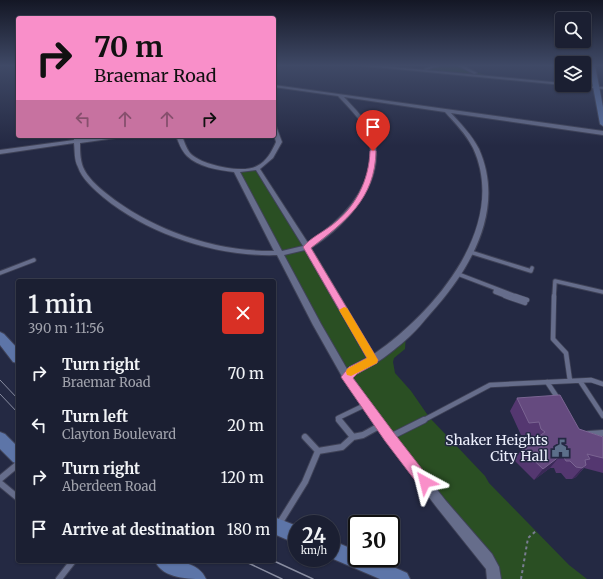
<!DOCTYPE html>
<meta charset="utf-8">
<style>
:root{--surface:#1b1f32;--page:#24273a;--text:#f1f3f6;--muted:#a0a2ac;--line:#393d4d}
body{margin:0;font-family:Merriweather,serif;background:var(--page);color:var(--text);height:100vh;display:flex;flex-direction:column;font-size:15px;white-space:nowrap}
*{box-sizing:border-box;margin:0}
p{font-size:13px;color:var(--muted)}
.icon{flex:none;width:22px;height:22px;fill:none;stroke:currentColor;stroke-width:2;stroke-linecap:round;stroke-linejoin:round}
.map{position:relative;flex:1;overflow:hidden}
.panel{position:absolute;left:16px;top:279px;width:260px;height:284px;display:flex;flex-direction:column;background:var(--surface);border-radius:4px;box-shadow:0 1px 3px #0004,0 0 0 1px var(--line)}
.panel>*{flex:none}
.banner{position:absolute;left:16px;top:16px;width:260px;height:122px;border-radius:4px;box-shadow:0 1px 3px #0004,0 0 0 1px var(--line);background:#f98fc9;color:#111;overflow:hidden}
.buttons{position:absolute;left:555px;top:12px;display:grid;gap:8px}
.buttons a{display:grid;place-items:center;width:36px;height:36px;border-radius:4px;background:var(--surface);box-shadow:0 1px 3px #0004,0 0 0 1px var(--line);font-size:20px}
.speed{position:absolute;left:288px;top:515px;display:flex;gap:8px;font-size:20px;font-weight:700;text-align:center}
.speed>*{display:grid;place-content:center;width:52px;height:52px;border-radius:50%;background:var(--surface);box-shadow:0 1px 3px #0004,0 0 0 1px var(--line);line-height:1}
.speed small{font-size:10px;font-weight:400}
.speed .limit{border:2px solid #111;border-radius:6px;background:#fff;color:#111}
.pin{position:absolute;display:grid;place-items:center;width:34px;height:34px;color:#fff;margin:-41px -17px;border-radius:50% 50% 50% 0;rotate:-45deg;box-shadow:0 0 4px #0007}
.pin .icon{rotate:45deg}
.me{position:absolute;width:44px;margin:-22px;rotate:322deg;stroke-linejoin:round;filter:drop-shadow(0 0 3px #0008)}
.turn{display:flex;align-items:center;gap:14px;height:84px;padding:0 12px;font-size:18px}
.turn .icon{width:52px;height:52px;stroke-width:2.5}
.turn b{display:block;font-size:28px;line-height:34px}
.lanes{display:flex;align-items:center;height:38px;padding:0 12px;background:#0003;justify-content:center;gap:20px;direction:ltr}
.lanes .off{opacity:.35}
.round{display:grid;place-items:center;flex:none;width:42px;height:42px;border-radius:4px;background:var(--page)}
.head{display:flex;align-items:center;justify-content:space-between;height:68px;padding:0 12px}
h1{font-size:24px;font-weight:600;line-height:30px}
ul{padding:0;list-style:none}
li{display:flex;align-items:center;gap:12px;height:52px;padding:0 12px}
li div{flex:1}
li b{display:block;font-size:15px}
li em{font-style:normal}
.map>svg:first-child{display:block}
.green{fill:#2a4f23}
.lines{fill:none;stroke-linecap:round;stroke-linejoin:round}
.lane-far2-casing{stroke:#3f4257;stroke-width:5.5}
.lane-far1-casing{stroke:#3f4257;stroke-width:6}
.lane-casing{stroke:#3f4257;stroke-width:8}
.street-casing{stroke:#3f4257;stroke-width:2}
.secondary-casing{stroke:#3f4257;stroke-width:2}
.path{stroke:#797d92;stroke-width:2;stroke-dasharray:3 3;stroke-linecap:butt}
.lane-far2{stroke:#666d8b;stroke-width:3.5}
.lane-far1{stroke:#666d8b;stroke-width:4.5}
.lane{stroke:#666d8b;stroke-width:6}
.street{fill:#666d8b;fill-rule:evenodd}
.secondary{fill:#5d75a8;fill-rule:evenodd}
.tram-far1{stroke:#898da1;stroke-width:1}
.tram{stroke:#898da1;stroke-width:1.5}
.wall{fill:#543770}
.shaded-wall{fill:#3a2957}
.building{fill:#654a7f;stroke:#7a6492}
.route{fill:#f98fc9;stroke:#a25d83}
.slow{fill:#f59e0b}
.labels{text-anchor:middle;stroke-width:3;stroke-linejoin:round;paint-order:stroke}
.near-poi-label{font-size:14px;fill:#ebeefc;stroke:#242943;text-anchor:end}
</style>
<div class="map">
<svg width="603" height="579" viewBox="0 0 603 579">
<rect width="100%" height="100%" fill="#242943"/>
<path class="green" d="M440 65H458L487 76 409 71Z
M257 168 373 360 406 334 405 349 394 358 393 362 395 373 411 391 429 417 485 476 489 483 569 565 587 579H494L366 405 236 171Z"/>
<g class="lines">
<defs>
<path id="lane-far2" d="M470 252 531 271 532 268
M0 273 34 260
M458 274 518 297
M496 289 495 292 508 297
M554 297 555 281 603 292"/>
<path id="lane-far1" d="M505 296 525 303
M515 296 527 300
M554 296 553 339 566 353 570 381
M580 381 603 416
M547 382 559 400
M340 421 338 418 365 405
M422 421 490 385 591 380 603 384"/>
<path id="lane" d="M589 434 603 433
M353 437 363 435 381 425
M390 437 424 420
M318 451 342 447 353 437 339 420
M0 479 18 464
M0 483 18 498
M279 524 305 482 318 451 305 437
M59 579 73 561"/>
<path id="street" d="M354 65H373L562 83 563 85Z
M434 65H442L426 70 424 69Z
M456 65H462L477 73 474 74Z
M274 85 603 131V135L451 113C461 124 472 135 479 149 506 210 470 270 430 314 423 322 417 330 409 337 399 346 387 356 376 363 368 368 359 370 352 377L393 434 446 501 492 554 499 567 501 579H487L486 569 438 509 385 440 344 380 313 325 277 255C218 257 149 235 103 197 94 189 82 179 78 167 74 160 75 151 74 143L0 154V150L74 140V136H80V139L105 136H119L116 138 80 143C80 150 80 159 83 167 87 177 98 187 107 194 152 230 216 252 274 251L234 172C218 170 198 167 187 156 181 150 179 143 176 136H182C184 141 186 148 190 153 201 165 242 174 257 166 267 161 272 151 276 142L274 135V126H276L282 142 273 158 260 169 308 243C336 224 365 198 370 163 371 154 371 144 368 135 362 120 349 108 338 96L274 87ZM344 97 445 112C455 123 466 134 473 148 509 226 434 313 374 354L311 248C345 227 386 182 374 139 369 122 355 109 344 97ZM256 170 303 246 282 251 240 172ZM305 250 367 358 347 369 321 324 284 255Z
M570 85 603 87V89L572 86Z"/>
<path id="secondary" d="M589 65H595L603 107V126L600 124Z
M0 332 4 334 18 349V363L13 362 0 345Z
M0 432 5 434 18 447V464L13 462 0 449Z
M274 517 297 526V544L274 534Z
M331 540 357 551V558H373L407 573 410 579H380L331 558Z
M155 561C173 561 198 560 206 579 189 579 163 579 155 561Z"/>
</defs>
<use href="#lane-far2" class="lane-far2-casing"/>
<use href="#lane-far1" class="lane-far1-casing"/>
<use href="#lane" class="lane-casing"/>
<use href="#street" class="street-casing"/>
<use href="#secondary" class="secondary-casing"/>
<path class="path" d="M521 579 528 538 536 531"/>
<use href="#lane-far2" class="lane-far2"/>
<use href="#lane-far1" class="lane-far1"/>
<use href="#lane" class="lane"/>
<use href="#street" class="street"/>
<use href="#secondary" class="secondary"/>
<path class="tram-far1" d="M0 380 18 399
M0 394 18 413"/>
<path class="tram" d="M244 561 282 579
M274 561 313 579"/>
</g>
<path class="wall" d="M517 398 579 429 603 437V473L584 468 576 477 572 479H566L561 473H556L554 468H550L534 480 514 460 522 449 533 441 531 435H521L510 411Z"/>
<path class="shaded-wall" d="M560 456 550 468 534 480 543 469Z
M586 465 576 477 572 479 582 468Z"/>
<path class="building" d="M560 395 579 429 603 437V458L587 454 590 459 585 460 586 465 582 468 576 467 570 461H566L563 456H560L543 469 522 449 545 432 541 429 539 422 529 423 517 398Z"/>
<linearGradient id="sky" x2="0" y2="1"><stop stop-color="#141725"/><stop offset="0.45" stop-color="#3f4966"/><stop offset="1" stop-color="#3f4966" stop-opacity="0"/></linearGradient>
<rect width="603" height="146" fill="url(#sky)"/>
<path class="route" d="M373 149 376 151C375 199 346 221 311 248L378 360 377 363 357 374 353 378 394 433 429 478 431 482 429 487 425 489 420 487 385 441 341 377 349 367 367 358 303 247C310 238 323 232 332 225 356 207 369 180 370 151Z"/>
<path class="slow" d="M344 307 347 308 378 360 377 363 351 376 347 375 346 372 347 369 367 358 339 310Z"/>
<defs>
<symbol id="civic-bare" viewBox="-9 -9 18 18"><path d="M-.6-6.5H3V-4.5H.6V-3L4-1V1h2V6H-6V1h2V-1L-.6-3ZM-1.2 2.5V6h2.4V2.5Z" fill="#5c6f8a" stroke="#242943" stroke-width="2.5" paint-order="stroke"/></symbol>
</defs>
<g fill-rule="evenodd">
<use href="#civic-bare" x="548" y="436" width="25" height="25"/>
</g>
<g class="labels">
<g class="near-poi-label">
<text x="548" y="445">Shaker Heights<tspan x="548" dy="16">City Hall</tspan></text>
</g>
</g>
</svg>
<div class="buttons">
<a><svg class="icon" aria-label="search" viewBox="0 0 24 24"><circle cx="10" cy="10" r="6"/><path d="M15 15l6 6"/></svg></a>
<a><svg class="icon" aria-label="layers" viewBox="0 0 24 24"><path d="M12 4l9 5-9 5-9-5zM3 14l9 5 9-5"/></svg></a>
</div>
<div class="speed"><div>24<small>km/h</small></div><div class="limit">30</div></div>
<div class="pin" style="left:373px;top:151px;background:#d93025"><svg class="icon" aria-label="arrive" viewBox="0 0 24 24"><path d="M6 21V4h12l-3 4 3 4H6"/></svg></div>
<svg class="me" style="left:425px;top:482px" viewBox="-20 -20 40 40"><path d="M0-17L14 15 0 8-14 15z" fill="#f98fc9" stroke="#fff" stroke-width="4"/></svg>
<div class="banner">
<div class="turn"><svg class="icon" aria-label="right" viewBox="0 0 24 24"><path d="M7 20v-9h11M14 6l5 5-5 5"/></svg><div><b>70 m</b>Braemar Road</div></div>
<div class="lanes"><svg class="icon off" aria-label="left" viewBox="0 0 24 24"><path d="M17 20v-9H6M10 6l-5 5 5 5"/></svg><svg class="icon off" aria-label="ahead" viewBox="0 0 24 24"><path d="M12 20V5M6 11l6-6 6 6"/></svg><svg class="icon off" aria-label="ahead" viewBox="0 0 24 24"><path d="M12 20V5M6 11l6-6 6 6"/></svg><svg class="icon" aria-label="right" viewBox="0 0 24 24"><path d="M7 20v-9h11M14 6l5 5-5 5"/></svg></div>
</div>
<section class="panel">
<div class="head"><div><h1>1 min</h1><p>390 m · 11:56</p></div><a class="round" style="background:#d93025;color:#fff"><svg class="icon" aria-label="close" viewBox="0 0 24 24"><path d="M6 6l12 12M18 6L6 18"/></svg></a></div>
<ul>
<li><svg class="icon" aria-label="right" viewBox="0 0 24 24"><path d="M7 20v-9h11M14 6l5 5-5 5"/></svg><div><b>Turn right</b><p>Braemar Road</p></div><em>70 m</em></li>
<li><svg class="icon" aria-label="left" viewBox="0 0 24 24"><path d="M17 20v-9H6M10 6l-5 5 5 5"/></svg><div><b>Turn left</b><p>Clayton Boulevard</p></div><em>20 m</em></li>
<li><svg class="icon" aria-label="right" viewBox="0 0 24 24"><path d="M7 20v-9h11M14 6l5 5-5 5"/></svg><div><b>Turn right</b><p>Aberdeen Road</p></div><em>120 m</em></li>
<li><svg class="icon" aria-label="arrive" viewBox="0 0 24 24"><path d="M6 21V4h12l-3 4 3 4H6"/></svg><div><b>Arrive at destination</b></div><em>180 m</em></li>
</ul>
</section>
</div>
